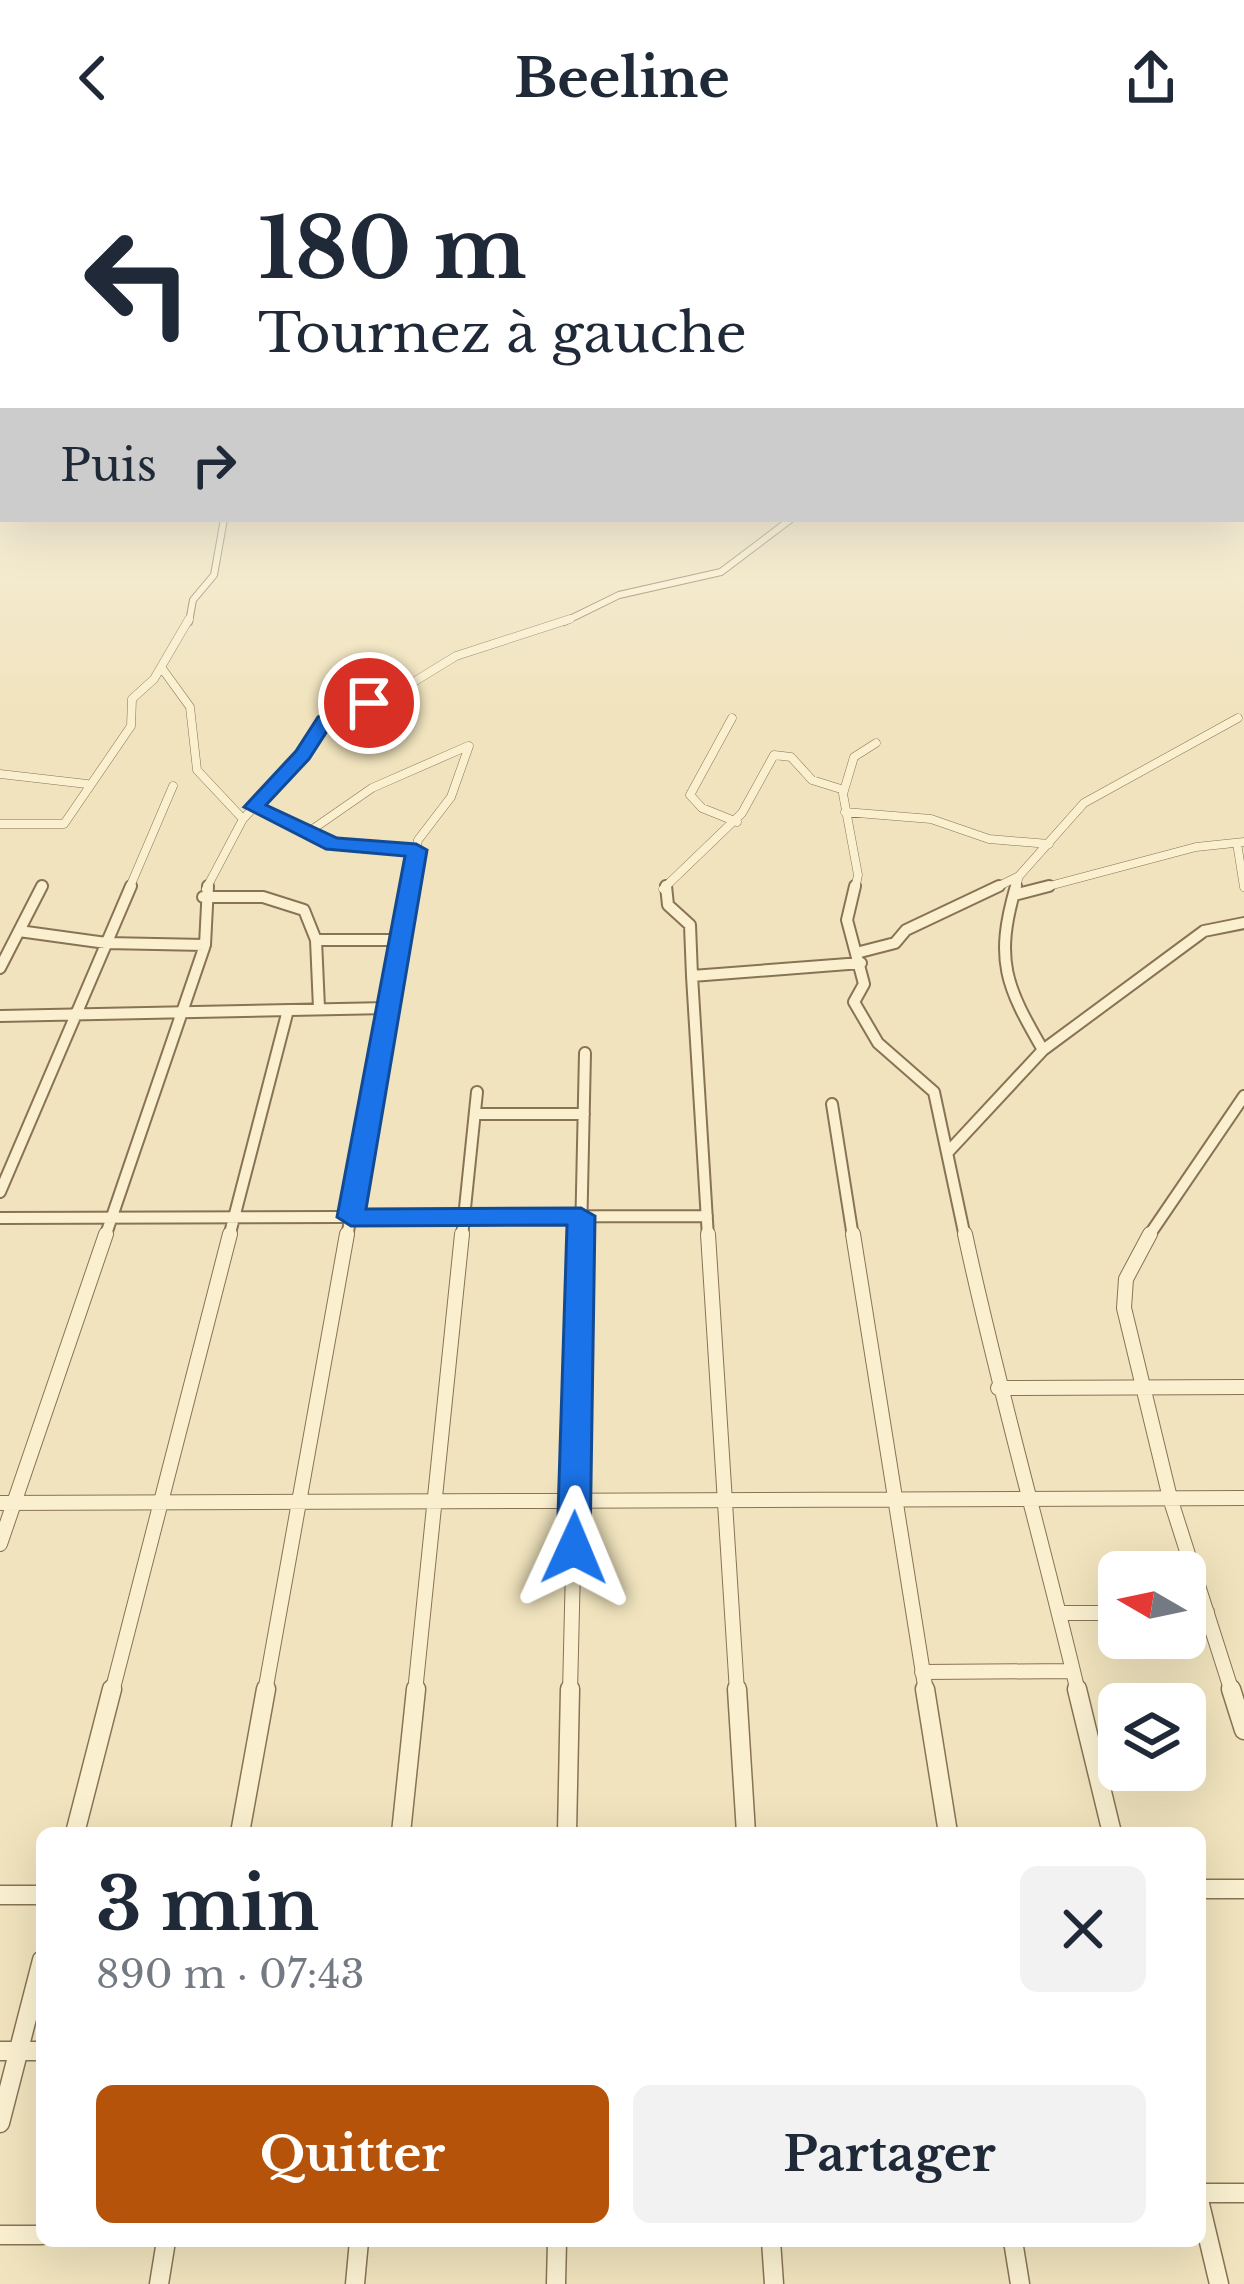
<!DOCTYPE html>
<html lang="fr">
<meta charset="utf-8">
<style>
:root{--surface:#fff;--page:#f2f2f3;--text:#1f2937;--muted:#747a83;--accent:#b45309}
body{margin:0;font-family:"Libre Baskerville",serif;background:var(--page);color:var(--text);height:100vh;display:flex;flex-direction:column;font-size:45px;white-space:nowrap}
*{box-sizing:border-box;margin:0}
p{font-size:39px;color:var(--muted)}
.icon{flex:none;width:66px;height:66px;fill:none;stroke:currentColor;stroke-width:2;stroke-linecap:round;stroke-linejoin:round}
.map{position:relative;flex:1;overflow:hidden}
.sheet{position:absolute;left:36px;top:1671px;width:1170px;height:420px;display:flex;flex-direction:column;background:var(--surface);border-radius:18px;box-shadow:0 12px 48px #0002}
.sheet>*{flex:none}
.top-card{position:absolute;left:0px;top:0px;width:1245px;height:366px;box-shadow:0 12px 48px #0002;background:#fff;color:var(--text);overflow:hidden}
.needle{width:78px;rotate:279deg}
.fabs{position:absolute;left:1098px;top:1395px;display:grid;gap:24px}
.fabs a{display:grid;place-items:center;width:108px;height:108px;border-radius:18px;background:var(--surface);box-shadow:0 12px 48px #0002;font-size:60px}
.pin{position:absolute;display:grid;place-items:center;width:102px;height:102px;color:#fff;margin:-51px;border:6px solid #fff;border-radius:50%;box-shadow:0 3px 12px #0007}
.me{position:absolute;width:132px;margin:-66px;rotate:1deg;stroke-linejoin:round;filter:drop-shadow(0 0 9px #0008)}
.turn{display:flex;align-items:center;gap:42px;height:252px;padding:0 60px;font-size:54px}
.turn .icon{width:156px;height:156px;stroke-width:2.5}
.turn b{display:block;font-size:84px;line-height:102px}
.then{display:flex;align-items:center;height:114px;padding:0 60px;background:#0003;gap:24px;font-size:45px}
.round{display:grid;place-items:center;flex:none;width:126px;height:126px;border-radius:18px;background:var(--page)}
.headline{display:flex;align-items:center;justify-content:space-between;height:204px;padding:0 60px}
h1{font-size:72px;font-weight:700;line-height:90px}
.button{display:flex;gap:24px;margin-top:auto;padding:24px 60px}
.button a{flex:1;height:138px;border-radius:18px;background:var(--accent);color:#fff;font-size:48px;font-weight:700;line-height:138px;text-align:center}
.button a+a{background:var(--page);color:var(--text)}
header{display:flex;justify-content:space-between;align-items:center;height:156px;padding:0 60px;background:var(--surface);font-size:54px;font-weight:700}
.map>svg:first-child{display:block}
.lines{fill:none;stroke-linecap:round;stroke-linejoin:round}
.minor-far4-casing{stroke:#887355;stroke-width:8}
.minor-far3-casing{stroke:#887355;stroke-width:9}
.minor-far2-casing{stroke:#887355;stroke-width:14}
.minor-far1-casing{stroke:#887355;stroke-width:16}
.minor-casing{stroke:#887355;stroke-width:21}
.minor-far4{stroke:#faf0d0;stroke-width:6}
.minor-far3{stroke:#faf0d0;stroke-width:8}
.minor-far2{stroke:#faf0d0;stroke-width:10}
.minor-far1{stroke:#faf0d0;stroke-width:14}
.minor{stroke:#faf0d0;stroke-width:18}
.route{fill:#1a73e8;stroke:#114b97;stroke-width:3}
</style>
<header><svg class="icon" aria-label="back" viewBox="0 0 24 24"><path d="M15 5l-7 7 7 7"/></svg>Beeline<svg class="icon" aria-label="share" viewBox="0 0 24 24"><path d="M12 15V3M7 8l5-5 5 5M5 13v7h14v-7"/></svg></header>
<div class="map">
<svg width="1244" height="2128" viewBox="0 0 1244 2128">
<rect width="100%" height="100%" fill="#f0e3bd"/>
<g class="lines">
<defs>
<path id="minor-far4" d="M189 466 193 444 214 419 224 363
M564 466 619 439 721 416 791 363"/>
<path id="minor-far3" d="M161 511 190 551 197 614 243 663
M732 562 690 639 702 652 737 666
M0 618 87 628
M254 651 333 688 416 695
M845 656 931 663 989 683 1049 688
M0 668H64L131 570 132 543 154 523 189 463
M310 675 372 632 468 590
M1237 687 1244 731
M129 733 173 630
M206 733 243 663 303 599 324 565 394 538 456 500 570 463
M409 733 418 684 451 641 469 590
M663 733 742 657 774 599 791 601 812 624 844 634
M855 733 858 719 843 638 854 601 876 587
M993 733 1019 720
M1015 733 1019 720 1084 647 1238 562
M1038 733 1196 691 1244 686"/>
<path id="minor-far2" d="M666 730 668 749 690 769 692 820 861 807
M855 730 847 764 864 828 854 846 878 887 934 936 965 1081
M1014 739 1049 730
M203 741H263L304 754 316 784 319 852
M19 775 106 787 205 789
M316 784H401
M860 796 895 787 906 774 999 730
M0 812 42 730
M692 820 708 1081
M0 860 388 852
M1043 894 1204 775 1244 767
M832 948 853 1081
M475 958H584
M949 995 1043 894C1006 830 994 805 1016 730
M0 1036 131 730
M0 1062 707 1060
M105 1081 205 789 208 730
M229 1081 288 854
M347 1081 410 730
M462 1081 477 936
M581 1081 585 897
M1148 1081 1244 940"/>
<path id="minor-far1" d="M708 1078 737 1536
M853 1078 926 1536
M965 1078C998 1232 1042 1383 1078 1536
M1150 1078 1126 1123 1124 1152 1170 1342 1232 1536
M998 1232 1244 1231
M0 1347 1244 1342
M0 1388 106 1078
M1185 1456H1207
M1059 1457H1119
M922 1516 1073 1515
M112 1536 230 1078
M265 1536 347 1078
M415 1536 462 1078
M570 1536 581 1078"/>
<path id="minor" d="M737 1533 746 1677
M925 1533 948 1677
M1077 1533 1112 1677
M1231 1533 1244 1574
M75 1677 112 1533
M240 1677 266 1533
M401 1677 416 1533
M567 1677 570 1533
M1200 1733H1244
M0 1739H42
M0 1895H42
M0 1967 42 1804
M1200 2037H1244
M1200 2048 1219 2128
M0 2079H42
M771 2085 774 2128
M1013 2085 1020 2128
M159 2128 166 2085
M355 2128 359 2085
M556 2128 557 2085"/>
</defs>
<use href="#minor-far4" class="minor-far4-casing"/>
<use href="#minor-far3" class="minor-far3-casing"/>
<use href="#minor-far2" class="minor-far2-casing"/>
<use href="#minor-far1" class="minor-far1-casing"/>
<use href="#minor" class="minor-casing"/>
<use href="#minor-far4" class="minor-far4"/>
<use href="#minor-far3" class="minor-far3"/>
<use href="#minor-far2" class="minor-far2"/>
<use href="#minor-far1" class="minor-far1"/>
<use href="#minor" class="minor"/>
</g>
<linearGradient id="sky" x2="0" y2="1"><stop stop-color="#8bb9d5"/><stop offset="0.47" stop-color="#f8f2e1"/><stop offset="1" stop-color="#f8f2e1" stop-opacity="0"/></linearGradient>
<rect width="1244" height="558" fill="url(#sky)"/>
<path class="route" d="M363 543 378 547 331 569 309 603 266 649 337 682 416 688 427 694 366 1053 581 1052 595 1060 590 1392 585 1401H562L557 1392 567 1069 351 1070 337 1061 405 700 326 693 244 651 296 595 318 561Z"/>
</svg>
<div class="fabs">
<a><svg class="needle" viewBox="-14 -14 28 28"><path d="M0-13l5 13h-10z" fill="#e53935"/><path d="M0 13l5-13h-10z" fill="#747a83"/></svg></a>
<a><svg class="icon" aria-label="layers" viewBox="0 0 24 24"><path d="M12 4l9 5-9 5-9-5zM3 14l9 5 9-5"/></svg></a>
</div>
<div class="pin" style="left:369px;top:547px;background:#d93025"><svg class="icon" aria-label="arrive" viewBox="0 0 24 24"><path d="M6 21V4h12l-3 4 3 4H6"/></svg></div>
<svg class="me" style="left:574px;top:1392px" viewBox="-20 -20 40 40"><path d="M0-17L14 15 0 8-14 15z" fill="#1a73e8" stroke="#fff" stroke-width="4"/></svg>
<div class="top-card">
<div class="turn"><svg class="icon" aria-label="left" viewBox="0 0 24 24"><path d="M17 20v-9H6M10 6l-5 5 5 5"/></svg><div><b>180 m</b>Tournez à gauche</div></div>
<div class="then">Puis<svg class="icon" aria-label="right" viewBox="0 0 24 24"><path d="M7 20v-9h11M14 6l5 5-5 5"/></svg></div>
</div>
<section class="sheet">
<div class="headline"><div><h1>3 min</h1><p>890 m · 07:43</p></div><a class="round"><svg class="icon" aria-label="close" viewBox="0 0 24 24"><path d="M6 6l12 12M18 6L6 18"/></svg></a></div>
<div class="button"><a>Quitter</a><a>Partager</a></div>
</section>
</div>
